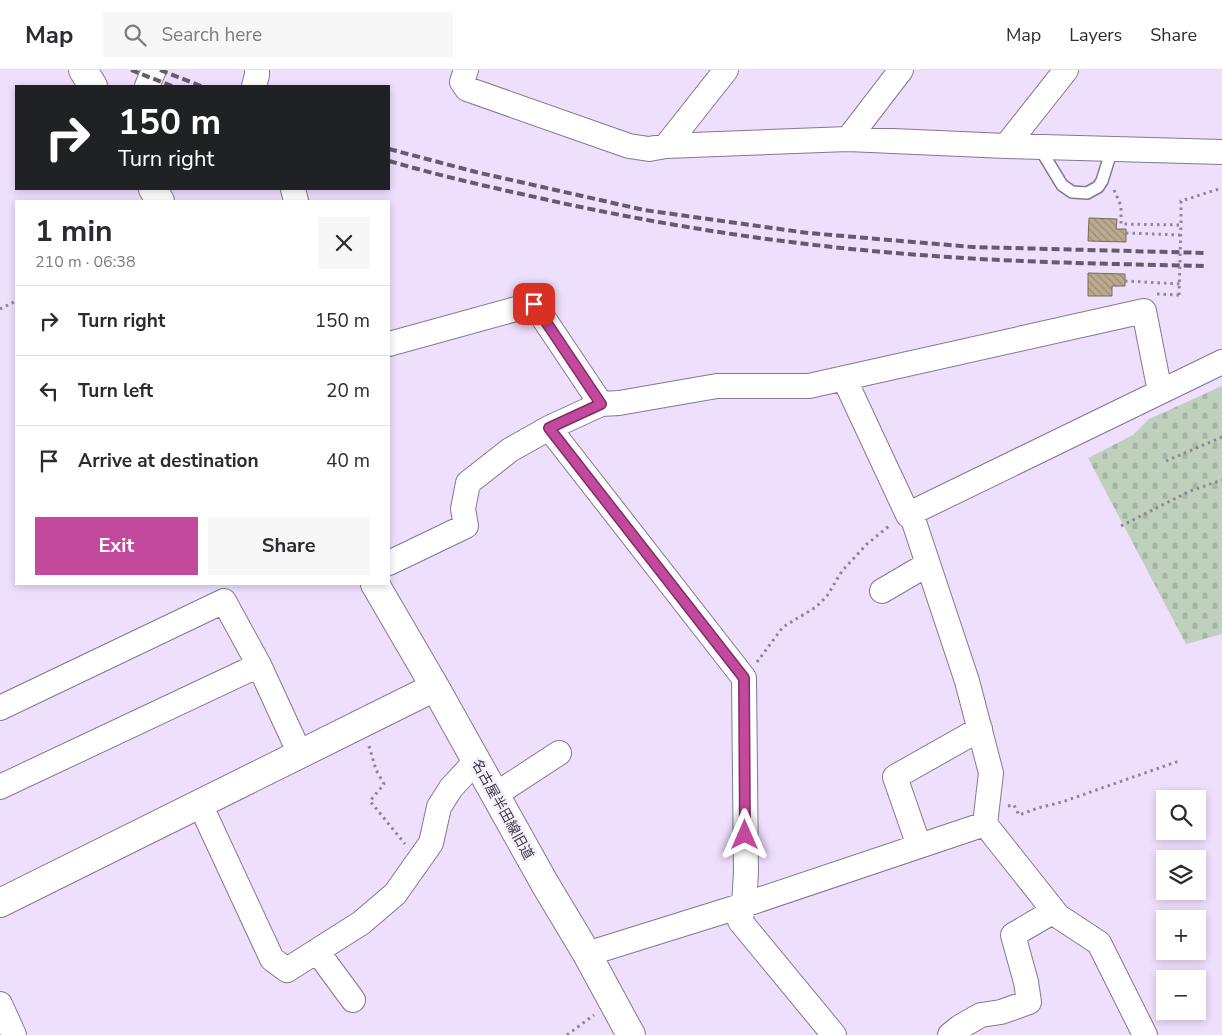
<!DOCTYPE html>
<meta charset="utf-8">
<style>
:root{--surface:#fff;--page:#f7f7f7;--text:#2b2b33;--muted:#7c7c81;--line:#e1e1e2;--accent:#c2499c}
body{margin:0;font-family:"Nunito Sans","Noto Sans JP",sans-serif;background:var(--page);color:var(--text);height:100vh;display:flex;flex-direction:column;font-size:19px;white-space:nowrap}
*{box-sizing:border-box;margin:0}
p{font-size:16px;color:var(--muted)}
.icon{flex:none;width:28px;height:28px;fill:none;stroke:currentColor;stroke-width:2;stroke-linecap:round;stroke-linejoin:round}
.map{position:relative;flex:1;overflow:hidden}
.panel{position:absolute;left:15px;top:130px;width:375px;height:385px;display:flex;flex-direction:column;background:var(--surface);border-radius:0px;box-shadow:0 2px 8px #0003}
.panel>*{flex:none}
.hud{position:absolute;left:15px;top:15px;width:375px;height:105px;border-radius:0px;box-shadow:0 2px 8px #0003;background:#202124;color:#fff;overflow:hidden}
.controls{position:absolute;left:1156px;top:720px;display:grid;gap:10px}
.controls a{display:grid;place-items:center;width:50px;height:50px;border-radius:0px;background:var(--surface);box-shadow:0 2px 8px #0003;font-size:25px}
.pin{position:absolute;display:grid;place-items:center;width:42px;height:42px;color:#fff;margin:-21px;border-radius:10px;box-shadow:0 2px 8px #0006}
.me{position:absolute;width:55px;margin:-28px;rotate:0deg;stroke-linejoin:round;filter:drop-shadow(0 0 4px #0008)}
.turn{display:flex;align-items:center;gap:18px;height:105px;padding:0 20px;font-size:22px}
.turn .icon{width:65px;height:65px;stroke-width:2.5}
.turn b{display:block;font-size:35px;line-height:42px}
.round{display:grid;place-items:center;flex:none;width:52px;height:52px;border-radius:0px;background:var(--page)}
.overview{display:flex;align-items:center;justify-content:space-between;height:85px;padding:0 20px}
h1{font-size:30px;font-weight:700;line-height:38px}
.primary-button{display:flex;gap:10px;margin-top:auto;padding:10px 20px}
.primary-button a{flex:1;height:58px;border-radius:0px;background:var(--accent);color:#fff;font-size:20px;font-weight:700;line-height:58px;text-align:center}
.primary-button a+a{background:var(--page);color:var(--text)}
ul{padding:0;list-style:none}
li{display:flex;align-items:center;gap:15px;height:70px;padding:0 20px;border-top:1px solid var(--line)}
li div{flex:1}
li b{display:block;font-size:19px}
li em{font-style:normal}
header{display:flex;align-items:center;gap:30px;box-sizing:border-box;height:70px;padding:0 25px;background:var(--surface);border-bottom:1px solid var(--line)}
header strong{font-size:24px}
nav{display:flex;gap:28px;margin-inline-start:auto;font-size:18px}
.search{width:350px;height:45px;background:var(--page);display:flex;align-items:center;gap:12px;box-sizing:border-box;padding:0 18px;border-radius:0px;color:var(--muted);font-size:19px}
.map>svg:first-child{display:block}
.cemetery{fill:url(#cemetery-stones)}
.building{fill:url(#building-back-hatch);stroke:#7a6a51}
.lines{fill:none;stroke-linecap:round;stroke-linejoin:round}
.service-casing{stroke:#857791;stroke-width:14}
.minor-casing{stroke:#857791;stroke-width:26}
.tertiary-casing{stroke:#857791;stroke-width:30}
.path{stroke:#908699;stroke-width:3;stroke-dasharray:2.5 4;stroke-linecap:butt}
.service{stroke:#fff;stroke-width:11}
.minor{stroke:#fff;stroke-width:24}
.tertiary{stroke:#fff;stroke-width:28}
.rail{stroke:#645c6b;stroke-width:4;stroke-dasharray:8 4;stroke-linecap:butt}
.path-bridge{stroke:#908699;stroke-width:3;stroke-dasharray:2.5 4;stroke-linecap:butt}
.route-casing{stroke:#7e2f65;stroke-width:12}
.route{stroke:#c2499c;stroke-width:9}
.labels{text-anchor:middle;stroke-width:5;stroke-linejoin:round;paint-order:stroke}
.street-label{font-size:14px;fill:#3c3641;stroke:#f6f0fc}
</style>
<header>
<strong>Map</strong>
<div class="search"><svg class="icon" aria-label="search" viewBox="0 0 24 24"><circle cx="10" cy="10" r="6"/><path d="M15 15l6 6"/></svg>Search here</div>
<nav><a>Map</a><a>Layers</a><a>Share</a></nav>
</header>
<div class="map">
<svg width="1222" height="965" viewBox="0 0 1222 965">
<defs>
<pattern id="cemetery-stones" width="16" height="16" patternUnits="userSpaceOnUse" patternTransform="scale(1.25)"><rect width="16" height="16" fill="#bfd1bd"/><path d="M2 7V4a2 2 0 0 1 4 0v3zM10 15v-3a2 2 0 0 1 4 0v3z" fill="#a5b4a4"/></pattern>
<pattern id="building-back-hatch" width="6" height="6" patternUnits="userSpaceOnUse" patternTransform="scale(1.25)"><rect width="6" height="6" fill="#bbaa8f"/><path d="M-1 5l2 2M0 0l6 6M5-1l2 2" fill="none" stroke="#998b76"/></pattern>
</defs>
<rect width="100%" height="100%" fill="#eedffc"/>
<path class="cemetery" d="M1222 316V564L1186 574 1088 388 1133 365 1149 349Z"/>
<path class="building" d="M1089 148 1117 149 1116 159H1126V172L1088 171Z
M1088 203 1125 204V216H1112V226H1088Z"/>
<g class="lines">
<defs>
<path id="service" d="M1039 77 1062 115 1072 122 1087 123 1098 117 1102 111 1112 79"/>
<path id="minor" d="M466 0 462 12 467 19 629 76 649 79 666 76
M726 0 666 76 848 69 1006 76 1222 82
M147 16 154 0
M254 16 257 5V0
M848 69 901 0
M1006 76 1066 0
M293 119 296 131
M389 274 534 234 601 334
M844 308 908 445
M549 358 744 608 746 802 744 835 740 851 834 965
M389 493 466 456 463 439 468 413 510 380 549 358 601 334 619 333 717 316H809L1144 241 1160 322
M882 521 928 494
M0 638 224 531 259 595 300 684
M0 717 259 595
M495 725 559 683
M200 734 272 889 287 900 361 853 395 824 431 773 439 737 451 718 476 691
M919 776 895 707 980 659
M317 881 353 930
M587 884 744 835 985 754
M0 934 14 965
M950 965 960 957 981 945 1001 942 1029 932 1026 912 1013 865 1054 841
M1145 965 1099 873 1058 846 985 754 991 703 967 611 911 443 1222 292"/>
<path id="tertiary" d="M83 0 93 16
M153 119 160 131
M375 514 435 617 545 814 587 884 631 965
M0 833 435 617"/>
</defs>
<use href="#service" class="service-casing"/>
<use href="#minor" class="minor-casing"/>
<use href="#tertiary" class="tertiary-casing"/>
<path class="path" d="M1114 120 1121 136V154L1181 155V131L1222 118
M1126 163 1181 165
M1125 211 1180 214
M1157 224 1179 225
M0 239 16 231
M1166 391 1222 367
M1121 456 1190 421 1222 410
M757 592 783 557 816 537 827 526 842 501 867 474 889 456
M369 676 376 700 384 714 370 731 405 774
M1008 736 1014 735 1019 745 1038 738 1062 732 1179 691
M567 965 594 945"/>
<use href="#service" class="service"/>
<use href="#minor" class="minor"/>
<use href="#tertiary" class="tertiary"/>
<path class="rail" d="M131 0 172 16
M160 0 201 16
M389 79 476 102 644 140 808 163 972 177 1207 183
M389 91C434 104 480 115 526 125 665 157 806 178 949 187 1035 193 1121 194 1206 196"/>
<path class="path-bridge" d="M1179 225 1181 155"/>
</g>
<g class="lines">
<defs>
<path id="route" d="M534 234 601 334 549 358 744 608 745 765"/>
</defs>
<use href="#route" class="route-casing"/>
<use href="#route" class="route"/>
</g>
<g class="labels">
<g class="street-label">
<text transform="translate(503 739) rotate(61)" y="5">名古屋半田線旧道</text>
</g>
</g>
</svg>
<div class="controls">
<a><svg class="icon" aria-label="search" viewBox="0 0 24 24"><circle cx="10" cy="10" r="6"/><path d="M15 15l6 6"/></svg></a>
<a><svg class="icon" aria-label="layers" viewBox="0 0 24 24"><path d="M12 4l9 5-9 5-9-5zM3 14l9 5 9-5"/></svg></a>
<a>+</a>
<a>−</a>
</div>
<div class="pin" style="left:534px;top:234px;background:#d93025"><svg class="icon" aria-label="arrive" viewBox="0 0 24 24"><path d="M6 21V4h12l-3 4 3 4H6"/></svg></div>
<svg class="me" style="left:745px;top:765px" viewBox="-20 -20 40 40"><path d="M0-17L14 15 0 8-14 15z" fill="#c2499c" stroke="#fff" stroke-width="4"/></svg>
<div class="hud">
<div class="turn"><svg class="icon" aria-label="right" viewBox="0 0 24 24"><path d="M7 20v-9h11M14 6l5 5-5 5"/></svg><div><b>150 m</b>Turn right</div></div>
</div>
<section class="panel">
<div class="overview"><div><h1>1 min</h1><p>210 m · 06:38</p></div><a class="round"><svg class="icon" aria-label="close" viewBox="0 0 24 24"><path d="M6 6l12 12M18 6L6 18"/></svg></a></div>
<ul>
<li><svg class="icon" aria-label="right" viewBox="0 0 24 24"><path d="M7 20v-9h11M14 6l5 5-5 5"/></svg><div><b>Turn right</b></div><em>150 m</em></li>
<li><svg class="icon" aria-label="left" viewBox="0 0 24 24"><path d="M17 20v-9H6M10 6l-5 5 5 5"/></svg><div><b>Turn left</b></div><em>20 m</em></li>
<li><svg class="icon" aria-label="arrive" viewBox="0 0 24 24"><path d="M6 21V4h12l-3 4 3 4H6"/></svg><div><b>Arrive at destination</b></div><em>40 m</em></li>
</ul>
<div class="primary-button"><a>Exit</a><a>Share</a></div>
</section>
</div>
